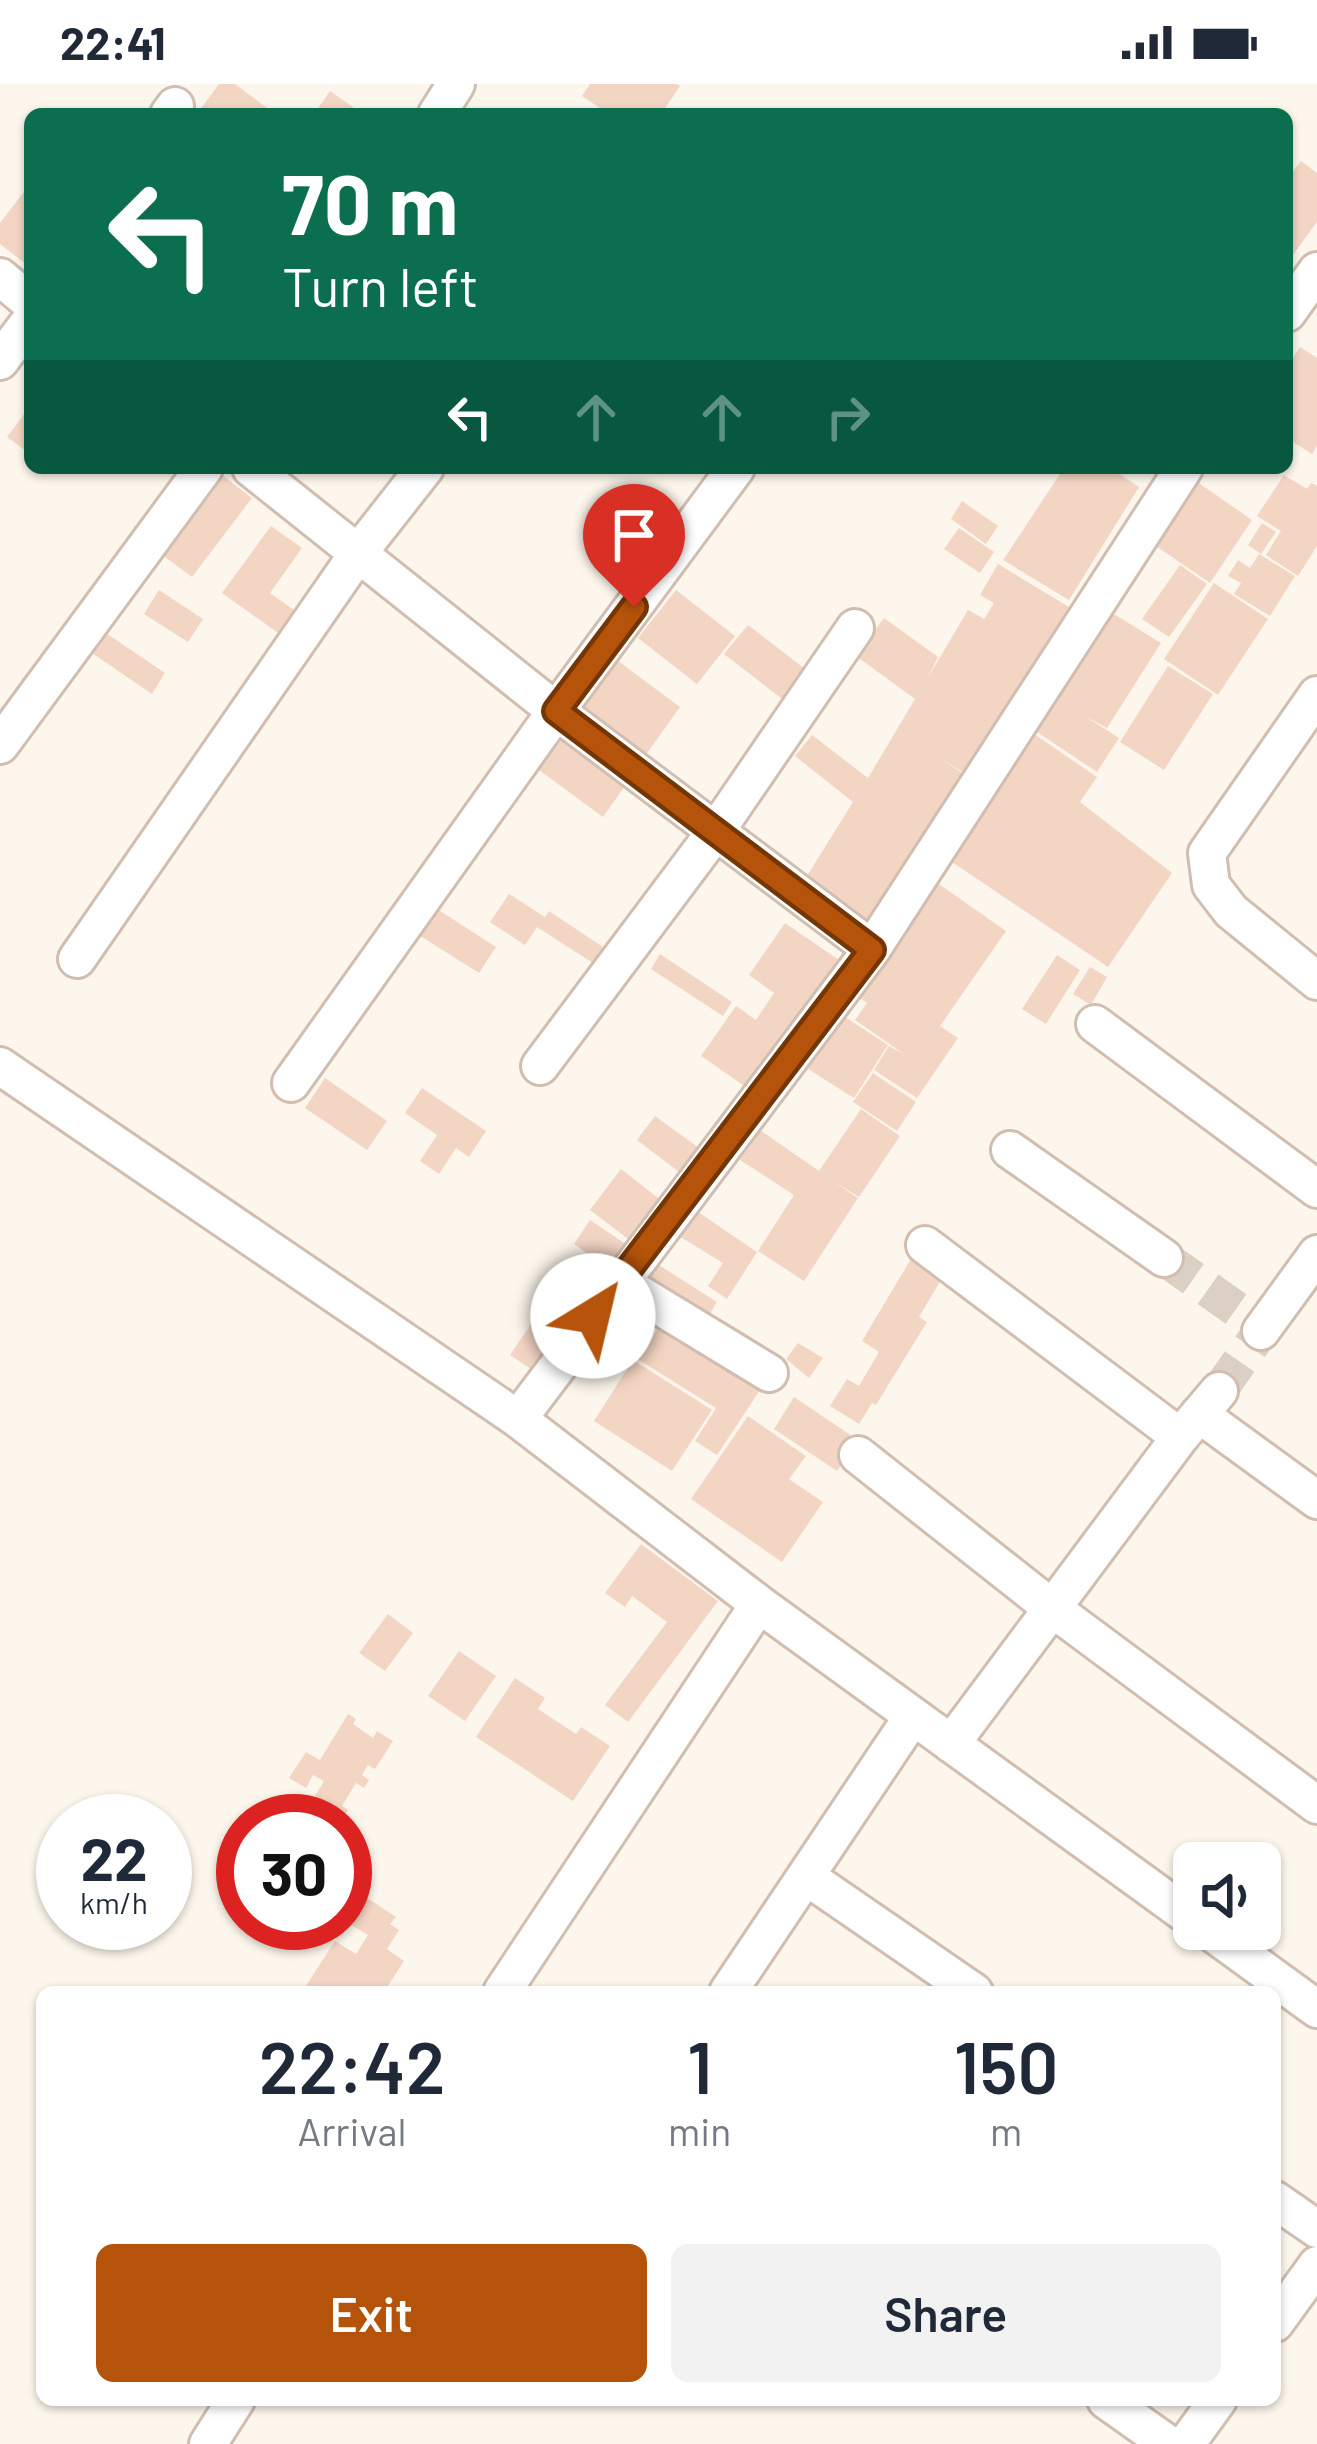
<!DOCTYPE html>
<style>
:root{--surface:#fff;--page:#f2f2f3;--text:#1f2937;--muted:#747a83;--accent:#b45309}
body{margin:0;font-family:Barlow,sans-serif;background:var(--page);color:var(--text);height:100vh;display:flex;flex-direction:column;font-size:45px;white-space:nowrap}
*{box-sizing:border-box;margin:0}
p{font-size:39px;color:var(--muted)}
.icon{flex:none;width:66px;height:66px;fill:none;stroke:currentColor;stroke-width:2;stroke-linecap:round;stroke-linejoin:round}
.map{position:relative;flex:1;overflow:hidden}
.drawer{position:absolute;left:36px;top:1902px;width:1245px;height:420px;display:flex;flex-direction:column;background:var(--surface);border-radius:18px;box-shadow:0 3px 9px #0004}
.drawer>*{flex:none}
.top-card{position:absolute;left:24px;top:24px;width:1269px;height:366px;border-radius:18px;box-shadow:0 3px 9px #0004;background:#0b6e4f;color:#fff;overflow:hidden}
.fabs{position:absolute;left:1173px;top:1758px;display:grid;gap:24px}
.fabs a{display:grid;place-items:center;width:108px;height:108px;border-radius:18px;background:var(--surface);box-shadow:0 3px 9px #0004;font-size:60px}
.speed{position:absolute;left:36px;top:1710px;display:flex;gap:24px;font-size:60px;font-weight:700;text-align:center}
.speed>*{display:grid;place-content:center;width:156px;height:156px;border-radius:50%;background:var(--surface);box-shadow:0 3px 9px #0004;line-height:1}
.speed small{font-size:30px;font-weight:400}
.speed .limit{border:18px solid #d22;background:#fff;color:#111}
.pin{position:absolute;display:grid;place-items:center;width:102px;height:102px;color:#fff;margin:-123px -51px;border-radius:50% 50% 50% 0;rotate:-45deg;box-shadow:0 0 12px #0007}
.pin .icon{rotate:45deg}
.me{position:absolute;width:132px;margin:-66px;rotate:36deg;stroke-linejoin:round;filter:drop-shadow(0 0 9px #0008)}
.turn{display:flex;align-items:center;gap:42px;height:252px;padding:0 60px;font-size:54px}
.turn .icon{width:156px;height:156px;stroke-width:2.5}
.turn b{display:block;font-size:84px;line-height:102px}
.lanes{display:flex;align-items:center;height:114px;padding:0 60px;background:#0003;justify-content:center;gap:60px;direction:ltr}
.lanes .off{opacity:.35}
.eta{display:flex;justify-content:space-evenly;align-items:center;height:204px;text-align:center}
.eta b{font-size:72px;font-weight:600;line-height:84px}
.primary-button{display:flex;gap:24px;margin-top:auto;padding:24px 60px}
.primary-button a{flex:1;height:138px;border-radius:18px;background:var(--accent);color:#fff;font-size:48px;font-weight:600;line-height:138px;text-align:center}
.primary-button a+a{background:var(--page);color:var(--text)}
.status{display:flex;justify-content:space-between;align-items:center;height:84px;padding:0 60px;background:var(--surface);direction:ltr}
.status svg{height:33px;fill:currentColor}
.map>svg:first-child{display:block}
.building{fill:#f3d5c3}
.lines{fill:none;stroke-linecap:round;stroke-linejoin:round}
.minor-tunnel{stroke:#dcd0c4;stroke-width:36;stroke-dasharray:36 18;stroke-linecap:butt}
.minor-casing{stroke:#d1beb0;stroke-width:42}
.minor{stroke:#fff;stroke-width:36}
.route-casing{stroke:#753606;stroke-width:30}
.route{stroke:#b45309;stroke-width:21}
</style>
<div class="status"><b>22:41</b><svg viewBox="0 0 49 12"><path d="M0 12V9h3v3zM5 12V6h3v6zM10 12V3h3v9zM15 12V0h3v12zM26 1h20v11H26zM47 4h2v5h-2z"/></svg></div>
<div class="map">
<svg width="1317" height="2360" viewBox="0 0 1317 2360">
<rect width="100%" height="100%" fill="#fdf6ec"/>
<path class="building" d="M219 0H235L275 30H203L199 27Z
M590 0H677L680 2 661 30H609L582 12Z
M330 7 363 30H314Z
M1301 77 1317 89V138L1290 175 1287 95Z
M30 100V183L0 160V139Z
M1300 263 1317 274V362L1312 370 1287 354V283Z
M30 322V370L7 353Z
M1064 384H1110L1139 403 1069 516 1003 476Z
M217 387 252 414 192 493 157 467Z
M1284 391 1307 405 1311 399 1317 402V462L1298 492 1266 471 1281 447 1257 432Z
M1193 395 1252 436 1210 499 1150 458Z
M962 417 998 442 986 460 951 435Z
M1262 439 1276 448 1261 470 1248 461Z
M271 442 302 464 270 509 304 533 288 556 222 509Z
M959 444 994 468 980 489 944 465Z
M1259 470 1295 492 1270 532 1234 510 1241 499 1228 492 1238 476 1250 484Z
M998 480 1074 526 972 694 940 674 971 695 876 845 802 800 853 718 795 672 812 651 868 694 915 615 856 572 884 534 938 573 927 595 968 526 984 535 994 519 980 511Z
M1180 481 1207 500 1169 553 1142 535Z
M1214 499 1268 535 1218 611 1164 575Z
M159 506 203 535 188 558 144 530Z
M676 506 735 552 697 600 638 554Z
M1104 524 1161 559 1107 644 1085 632 1119 654 1097 688 1028 642Z
M748 541 809 588 786 618 724 570Z
M103 547 165 589 152 610 89 567Z
M614 574 680 623 645 672 578 623Z
M1168 582 1213 610 1164 686 1120 658Z
M1034 650 1097 693 1080 718 1172 789 1108 883 949 776Z
M562 655 625 702 603 733 539 686Z
M936 798 1006 847 940 942 958 954 917 1014 874 986 889 962 904 970 855 936 867 919 860 914 871 892Z
M509 810 545 833 549 827 606 865 596 881 537 843 525 861 490 838Z
M431 821 496 863 479 889 414 848Z
M785 839 839 876 756 1010 701 972 736 922 756 936 774 909 749 891Z
M660 870 732 918 723 932 651 885Z
M1057 871 1080 886 1046 940 1022 925Z
M1090 883 1107 893 1091 921 1073 910Z
M842 931 888 961 854 1014 808 985Z
M873 989 916 1018 897 1047 853 1018Z
M325 994 387 1037 367 1066 305 1024Z
M422 1004 486 1047 469 1073 456 1064 439 1090 420 1077 437 1051 405 1029Z
M861 1025 900 1052 859 1113 833 1097 858 1114 804 1197 758 1167 794 1111 740 1076 760 1046 819 1087Z
M655 1032 706 1069 687 1094 637 1056Z
M621 1085 662 1117 632 1158 590 1126Z
M695 1126 757 1168 727 1215 708 1202 723 1179 679 1152Z
M590 1136 630 1163 593 1223 557 1199 571 1178 585 1187 594 1174 574 1160Z
M914 1170 945 1189 919 1233 927 1238 876 1321 872 1319 859 1340 830 1322 847 1295 859 1302 879 1268 862 1257Z
M651 1176 717 1218 705 1238 639 1194Z
M550 1212 580 1232 540 1291 510 1271Z
M666 1231 768 1294 717 1371 695 1357 716 1324 639 1276Z
M798 1259 823 1274 809 1294 786 1275Z
M633 1276 712 1326 672 1387 594 1337Z
M794 1313 858 1356 837 1387 774 1345Z
M748 1332 806 1372 789 1395 823 1418 782 1478 691 1415Z
M641 1460 718 1517 628 1638 605 1621 667 1538 632 1512 625 1523 605 1509Z
M388 1530 413 1549 385 1587 359 1569Z
M459 1567 496 1592 465 1637 428 1612Z
M515 1594 545 1614 538 1625 576 1650 581 1643 610 1662 573 1717 476 1653Z
M348 1630 356 1635 353 1640 373 1654 377 1647 393 1657 375 1685 368 1681 362 1691 369 1696 364 1704 356 1699 342 1722 348 1726 345 1731 315 1712 324 1697 313 1691 306 1704 289 1694 306 1668 320 1676Z
M361 1810 396 1833 390 1840 399 1846 387 1865 404 1877 384 1908H302L335 1857 356 1870 368 1851 345 1837Z"/>
<g class="lines">
<path class="minor-tunnel" d="M1164 1174 1236 1225
M1219 1307 1261 1247"/>
<defs>
<path id="minor" d="M169 30 175 22
M437 30 456 0
M0 193 30 218
M1287 229 1317 187
M0 277 30 237
M251 384 556 627 872 865
M1317 611 1207 769 1211 801 1231 827 1317 897
M0 661 204 384
M77 875 359 468 425 384
M1095 940 1317 1105
M0 982 518 1335 759 1520 502 1908
M540 982 716 747 855 544
M291 999 556 627 736 384
M1010 1066 1164 1174
M925 1161 1180 1353
M618 1197 769 1289
M1261 1247 1317 1170
M1199 1330 1317 1416
M518 1335 872 865 1184 384
M858 1371 1053 1525 1317 1721
M759 1520 1194 1836
M951 1660 1180 1353 1219 1307
M807 1793 974 1908
M1207 1845 1317 1925
M728 1908 913 1632
M1275 2116 1317 2145
M1275 2239 1317 2181
M1106 2316 1168 2360
M208 2360 236 2316
M1186 2360 1218 2316"/>
</defs>
<use href="#minor" class="minor-casing"/>
<use href="#minor" class="minor"/>
</g>
<g class="lines">
<defs>
<path id="route" d="M593 1232 872 866 556 627 634 523"/>
</defs>
<use href="#route" class="route-casing"/>
<use href="#route" class="route"/>
</g>
</svg>
<div class="fabs">
<a><svg class="icon" aria-label="sound" viewBox="0 0 24 24"><path d="M4 9h4l5-4v14l-5-4H4zM17 9q2 3 0 6"/></svg></a>
</div>
<div class="speed"><div>22<small>km/h</small></div><div class="limit">30</div></div>
<div class="pin" style="left:634px;top:523px;background:#d93025"><svg class="icon" aria-label="arrive" viewBox="0 0 24 24"><path d="M6 21V4h12l-3 4 3 4H6"/></svg></div>
<svg class="me" style="left:593px;top:1232px" viewBox="-20 -20 40 40"><circle r="19" fill="#fff"/><path d="M0-13L10 11 0 6-10 11z" fill="#b45309"/></svg>
<div class="top-card">
<div class="turn"><svg class="icon" aria-label="left" viewBox="0 0 24 24"><path d="M17 20v-9H6M10 6l-5 5 5 5"/></svg><div><b>70 m</b>Turn left</div></div>
<div class="lanes"><svg class="icon" aria-label="left" viewBox="0 0 24 24"><path d="M17 20v-9H6M10 6l-5 5 5 5"/></svg><svg class="icon off" aria-label="ahead" viewBox="0 0 24 24"><path d="M12 20V5M6 11l6-6 6 6"/></svg><svg class="icon off" aria-label="ahead" viewBox="0 0 24 24"><path d="M12 20V5M6 11l6-6 6 6"/></svg><svg class="icon off" aria-label="right" viewBox="0 0 24 24"><path d="M7 20v-9h11M14 6l5 5-5 5"/></svg></div>
</div>
<section class="drawer">
<div class="eta">
<div><b>22:42</b><p>Arrival</p></div>
<div><b>1</b><p>min</p></div>
<div><b>150</b><p>m</p></div>
</div>
<div class="primary-button"><a>Exit</a><a>Share</a></div>
</section>
</div>
